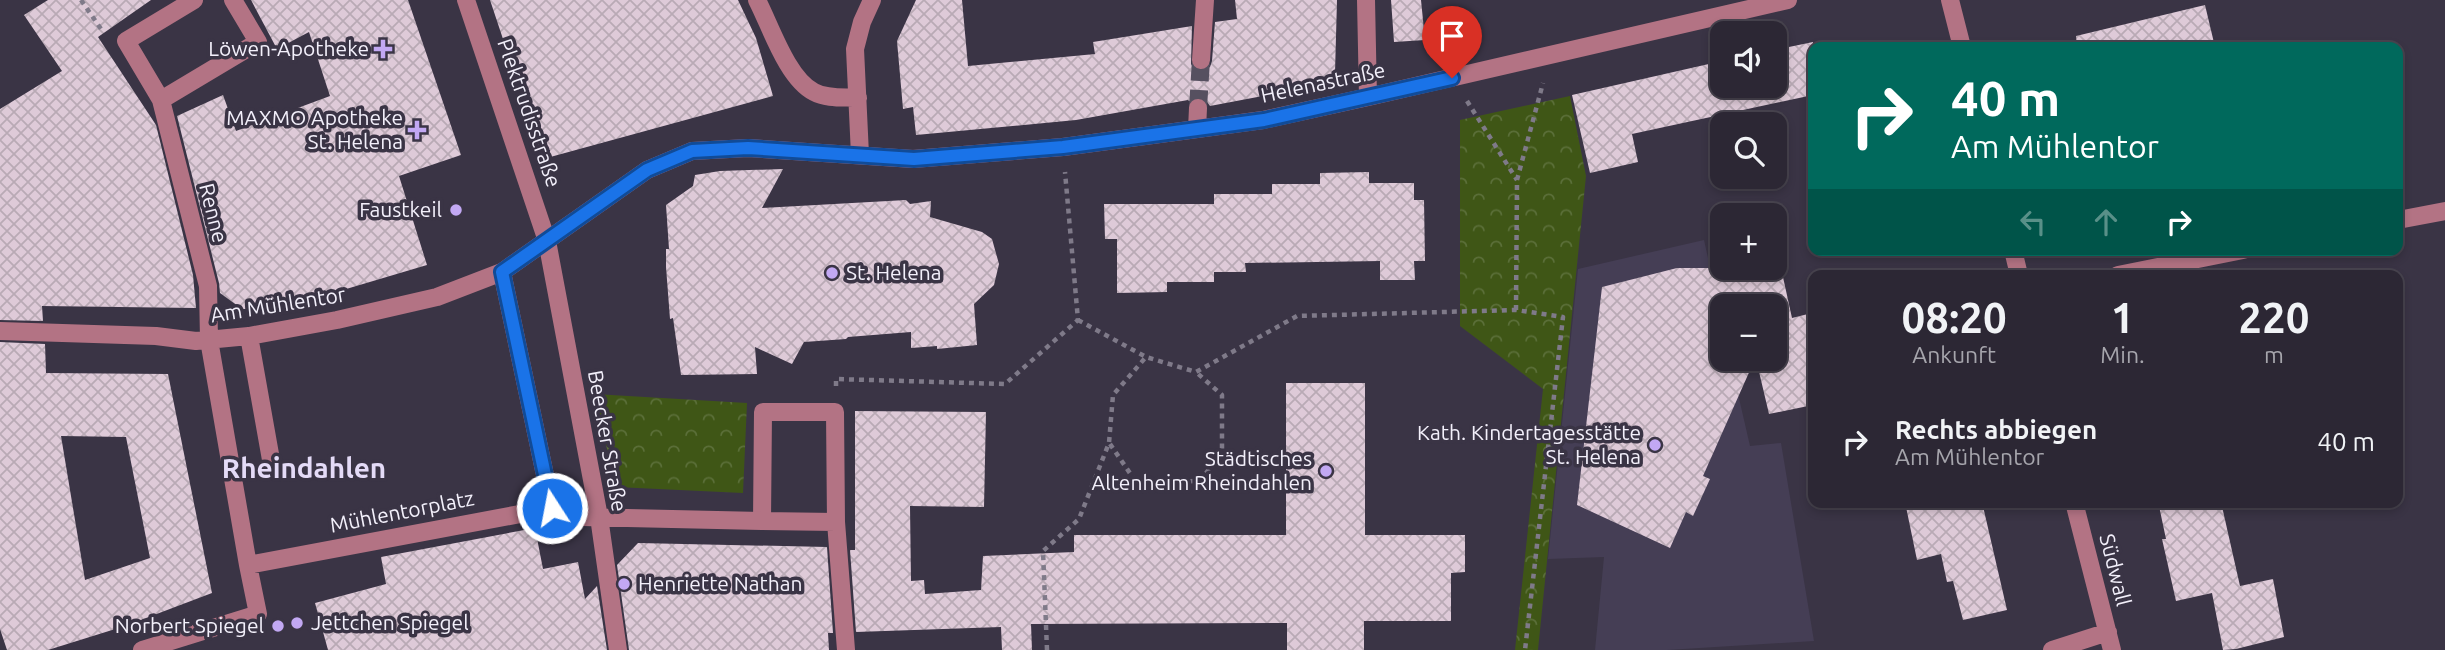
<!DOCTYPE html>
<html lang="de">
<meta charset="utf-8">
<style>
:root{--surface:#2c2734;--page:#383340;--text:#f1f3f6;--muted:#a6a5ac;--line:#48444f}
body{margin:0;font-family:Ubuntu,sans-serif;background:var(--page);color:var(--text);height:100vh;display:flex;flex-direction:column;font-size:26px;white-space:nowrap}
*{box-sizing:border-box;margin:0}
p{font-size:23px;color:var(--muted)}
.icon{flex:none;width:38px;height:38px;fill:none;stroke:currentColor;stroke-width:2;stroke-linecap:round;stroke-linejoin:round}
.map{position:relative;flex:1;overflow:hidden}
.sheet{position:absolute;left:1808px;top:270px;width:595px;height:238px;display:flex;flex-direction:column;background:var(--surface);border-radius:14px;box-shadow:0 4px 10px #0003,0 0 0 2px var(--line)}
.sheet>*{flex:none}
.top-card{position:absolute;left:1808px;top:42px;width:595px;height:214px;border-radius:14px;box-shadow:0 4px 10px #0003,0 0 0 2px var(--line);background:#00695c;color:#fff;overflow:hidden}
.buttons{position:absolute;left:1710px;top:21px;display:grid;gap:14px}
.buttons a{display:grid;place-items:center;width:77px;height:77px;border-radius:14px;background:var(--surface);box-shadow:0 4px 10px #0003,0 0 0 2px var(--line);font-size:35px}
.pin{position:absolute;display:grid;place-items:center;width:60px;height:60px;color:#fff;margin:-72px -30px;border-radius:50% 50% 50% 0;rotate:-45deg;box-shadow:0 0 7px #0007}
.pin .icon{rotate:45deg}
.me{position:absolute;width:77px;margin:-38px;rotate:349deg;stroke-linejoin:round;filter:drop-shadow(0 0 5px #0008)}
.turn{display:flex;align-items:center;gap:24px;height:147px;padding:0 28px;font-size:32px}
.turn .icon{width:91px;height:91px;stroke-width:2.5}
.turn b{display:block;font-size:49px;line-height:60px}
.lanes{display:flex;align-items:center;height:66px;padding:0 28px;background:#0003;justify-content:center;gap:35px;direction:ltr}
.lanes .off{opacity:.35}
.eta{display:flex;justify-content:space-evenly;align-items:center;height:119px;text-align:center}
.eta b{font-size:42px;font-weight:600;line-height:49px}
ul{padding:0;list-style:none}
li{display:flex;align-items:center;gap:21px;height:105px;padding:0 28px}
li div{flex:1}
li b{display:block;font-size:26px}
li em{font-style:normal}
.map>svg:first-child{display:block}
.built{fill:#453e55}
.park{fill:url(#park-crowns)}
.building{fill:url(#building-cross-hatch);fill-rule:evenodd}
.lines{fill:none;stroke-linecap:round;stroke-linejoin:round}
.minor-tunnel{stroke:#565060;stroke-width:18;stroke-dasharray:18 9;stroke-linecap:butt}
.path{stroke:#7f7a89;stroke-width:4.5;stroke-dasharray:5 5;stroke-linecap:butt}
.minor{stroke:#b37384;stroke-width:18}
.route-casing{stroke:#114b97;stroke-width:18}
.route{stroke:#1a73e8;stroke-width:12}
.poi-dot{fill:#c2a8f3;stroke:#3a3445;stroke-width:2.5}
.labels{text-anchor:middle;stroke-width:7;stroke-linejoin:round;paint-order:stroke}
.poi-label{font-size:21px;fill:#f3f0fb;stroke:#3a3445;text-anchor:end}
.street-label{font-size:21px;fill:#f3f0fb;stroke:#3a3445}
.district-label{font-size:28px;font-weight:bold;fill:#e4dbf7;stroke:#3a3445}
</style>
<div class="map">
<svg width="2445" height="650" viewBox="0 0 2445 650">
<defs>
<pattern id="park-crowns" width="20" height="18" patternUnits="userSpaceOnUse" patternTransform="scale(1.75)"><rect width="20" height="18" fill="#3f5616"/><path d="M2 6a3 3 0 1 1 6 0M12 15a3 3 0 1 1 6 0" fill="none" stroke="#5b6f39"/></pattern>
<pattern id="building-cross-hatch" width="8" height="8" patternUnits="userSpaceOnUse" patternTransform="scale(1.75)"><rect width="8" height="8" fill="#decad8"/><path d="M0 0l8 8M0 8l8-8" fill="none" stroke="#b9aab5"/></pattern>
</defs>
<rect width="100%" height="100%" fill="#3a3445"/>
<path class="built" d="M1704 240 1722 321V359H1730L1750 446 1781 443 1814 641 1667 650H1595L1604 557 1548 559 1578 269Z"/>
<path class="park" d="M1570 96 1586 176 1538 650H1515L1543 389 1460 326V120Z
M594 394 747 403 743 493 616 487Z"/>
<path class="building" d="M48 0H151L98 37 156 125 193 275 196 308 42 306 43 321 0 320V109L62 71 24 15Z
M251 0H408L461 155 399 176 427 265 326 295 256 309H242L220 293 219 283 177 116 223 95 236 131 330 96 309 32 277 49Z
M490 0H738L756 38 773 96 543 159Z
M916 0H962L968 66 1095 54 1093 42 1192 26 1191 64 1194 69 1201 71 1210 67 1212 61 1215 22 1237 19 1235 0H1337L1335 73 1325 84 1210 106 1205 99 1198 97 1189 101 1188 100 1076 120 916 135 913 107 903 109 897 41Z
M1391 0H1421L1425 40 1394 42Z
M2205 5 2215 47H2077L2076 36Z
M1813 42V95L1632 134 1638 162 1590 173 1572 95 1722 61V86H1774V50Z
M783 169 762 208 906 200 910 204 931 201 930 217 982 232 992 239 999 264 994 285 974 304 977 345 937 349V346L911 348V332L848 337 846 339 804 342 792 364 755 347 757 374 681 375 673 318 670 319 666 267V249H669L666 205 693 186 695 175 720 171Z
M1369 172V183H1414V200H1424L1425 261H1414L1415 280H1380V261L1245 263 1246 272H1214V282H1167V292L1117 293V239H1105L1104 204H1214V194H1272V184H1320V173Z
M1677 268H1781L1792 318 1808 314 1813 335V405L1769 414 1756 359H1774V306H1722V359H1755L1703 476 1710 479 1693 516 1686 512 1670 548 1577 505 1602 287Z
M0 342 45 344 46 373 168 374 212 593 125 626 48 650H7L0 629ZM61 436 126 437 150 558 85 580Z
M1286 383H1365V535H1465V572L1451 573V621H1364V650H1287V623L1031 624 1032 650H1002L1001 627 856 632 850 550H855V411L986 412 984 507 910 506 911 581 924 580 925 594 981 590 983 556 1074 552V535H1286Z
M1905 502H1982L2007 610 1963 620 1953 581 1947 582 1941 554 1917 560Z
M2175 502H2221L2240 586 2273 579 2284 637 2236 649 2223 650 2212 593 2176 601 2162 539H2166L2159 506Z
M535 528 543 569 578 562 585 599 597 586 607 650H328L315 603 386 584 381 557Z
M638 543 827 547 833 633H828L829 650H629L617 565Z"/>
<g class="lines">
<path class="minor-tunnel" d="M1198 108 1201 60"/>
<path class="path" d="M81 0 101 29
M1467 101 1517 180
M1516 310 1517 180 1543 83
M1078 320 1146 357 1196 372 1297 316 1516 310 1563 317 1525 650
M836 386V379L1005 384 1078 320 1065 172
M1110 444 1136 482 1200 481 1222 452V395L1196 372
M1047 650 1043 551 1079 519 1109 443 1113 395 1146 357"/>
<path class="minor" d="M194 0 126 41 161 100 208 286 209 340 248 565 552 508 502 272
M466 0 547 241 599 517 618 650
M757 0C771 27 787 78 814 92 827 99 844 97 858 98
M1366 0 1368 97
M1950 0 1962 47
M1201 60 1205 0
M161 100 258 42 233 0
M1197 129 1198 108
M860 155 855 49 862 22 872 0
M2398 220 2445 211
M2013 250 2019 275
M2118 275 2243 250
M0 331 156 336 196 341 249 336 337 320 437 297 502 272 647 170 692 151 748 148 913 159 1063 147 1197 129 1263 120 1368 97 1788 0
M249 336 273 471
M2074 502 2112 650
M582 517 762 521
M836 522 762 521 763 412H835L836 522 846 650
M142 650 258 614 248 565
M2052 650 2108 632"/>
</g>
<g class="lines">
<defs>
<path id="route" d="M552 508 502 272 647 170 692 151 748 148 914 159 1063 147 1264 120 1452 78"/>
</defs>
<use href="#route" class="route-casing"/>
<use href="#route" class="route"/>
</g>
<g class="poi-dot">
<path d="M379.5 38.5h7v7h7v7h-7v7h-7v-7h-7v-7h7z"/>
<path d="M413.5 119.5h7v7h7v7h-7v7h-7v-7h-7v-7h7z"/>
<circle cx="456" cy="210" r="7"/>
<circle cx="832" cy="273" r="7"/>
<circle cx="1655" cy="445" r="7"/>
<circle cx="1326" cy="471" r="7"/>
<circle cx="624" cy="584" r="7"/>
<circle cx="297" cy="623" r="7"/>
<circle cx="278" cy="626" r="7"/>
</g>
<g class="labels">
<g class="poi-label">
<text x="369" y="56">Löwen-Apotheke</text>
<text x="403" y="125">MAXMO Apotheke<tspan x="403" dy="24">St. Helena</tspan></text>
<text x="442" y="217">Faustkeil</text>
<text x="846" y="280" text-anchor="start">St. Helena</text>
<text x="1641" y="440">Kath. Kindertagesstätte<tspan x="1641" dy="24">St. Helena</tspan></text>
<text x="1312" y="466">Städtisches<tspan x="1312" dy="24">Altenheim Rheindahlen</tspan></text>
<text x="638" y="591" text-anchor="start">Henriette Nathan</text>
<text x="311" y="630" text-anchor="start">Jettchen Spiegel</text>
<text x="264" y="633">Norbert Spiegel</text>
</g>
<g class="street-label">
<text transform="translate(1323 83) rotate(-12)" y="7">Helenastraße</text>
<text transform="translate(529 113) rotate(71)" y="7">Plektrudisstraße</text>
<text transform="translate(213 213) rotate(76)" y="7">Renne</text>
<text transform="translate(278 305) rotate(-9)" y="7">Am Mühlentor</text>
<text transform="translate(607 441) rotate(80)" y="7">Beecker Straße</text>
<text transform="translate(402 512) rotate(-11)" y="7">Mühlentorplatz</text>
<text transform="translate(2115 570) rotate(76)" y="7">Südwall</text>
</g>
<g class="district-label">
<text x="304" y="478">Rheindahlen</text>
</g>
</g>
</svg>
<div class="buttons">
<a><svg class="icon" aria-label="sound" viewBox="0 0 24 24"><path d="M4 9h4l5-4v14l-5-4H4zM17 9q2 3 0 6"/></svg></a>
<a><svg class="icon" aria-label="search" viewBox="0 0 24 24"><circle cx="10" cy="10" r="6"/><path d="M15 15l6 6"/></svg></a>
<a>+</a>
<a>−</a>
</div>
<div class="pin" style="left:1452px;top:78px;background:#d93025"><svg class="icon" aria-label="arrive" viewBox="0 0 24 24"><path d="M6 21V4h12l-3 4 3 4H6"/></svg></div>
<svg class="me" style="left:552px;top:508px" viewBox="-20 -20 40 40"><circle r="17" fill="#1a73e8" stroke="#fff" stroke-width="3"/><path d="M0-11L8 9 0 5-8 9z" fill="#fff"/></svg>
<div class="top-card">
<div class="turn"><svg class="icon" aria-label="right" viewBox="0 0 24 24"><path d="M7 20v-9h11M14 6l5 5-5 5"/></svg><div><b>40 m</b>Am Mühlentor</div></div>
<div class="lanes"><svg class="icon off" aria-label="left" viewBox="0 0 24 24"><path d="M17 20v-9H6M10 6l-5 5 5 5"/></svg><svg class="icon off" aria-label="ahead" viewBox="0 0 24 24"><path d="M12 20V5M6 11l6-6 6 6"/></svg><svg class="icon" aria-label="right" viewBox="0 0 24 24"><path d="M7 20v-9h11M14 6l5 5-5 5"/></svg></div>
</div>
<section class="sheet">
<div class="eta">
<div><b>08:20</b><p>Ankunft</p></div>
<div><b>1</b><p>Min.</p></div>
<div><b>220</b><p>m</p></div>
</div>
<ul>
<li><svg class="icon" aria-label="right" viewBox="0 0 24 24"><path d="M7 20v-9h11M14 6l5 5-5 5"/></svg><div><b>Rechts abbiegen</b><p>Am Mühlentor</p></div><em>40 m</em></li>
</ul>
</section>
</div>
